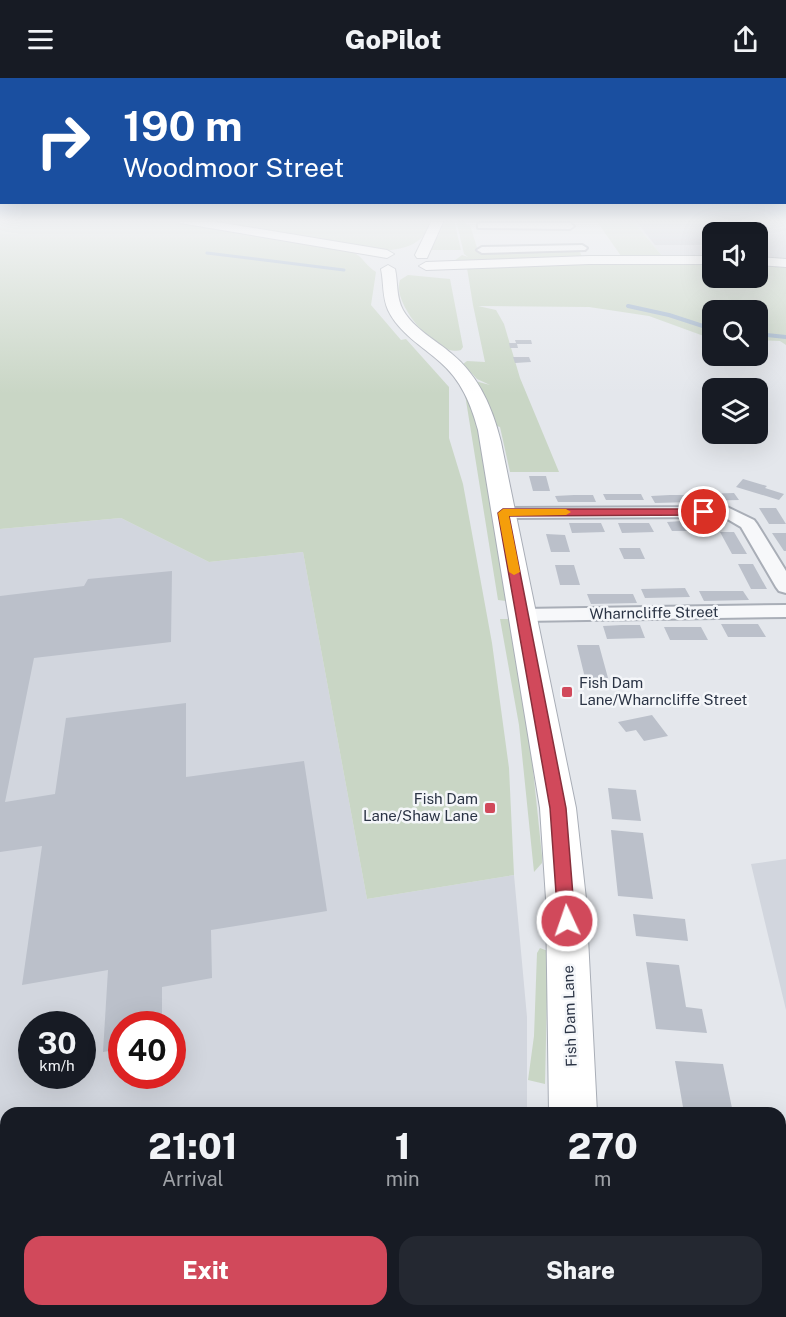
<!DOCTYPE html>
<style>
:root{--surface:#171b24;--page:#242831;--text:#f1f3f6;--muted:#9ea1a6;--accent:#d1495b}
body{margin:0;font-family:"Public Sans",sans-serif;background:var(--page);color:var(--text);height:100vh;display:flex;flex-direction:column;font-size:22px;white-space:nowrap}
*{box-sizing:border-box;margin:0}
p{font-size:20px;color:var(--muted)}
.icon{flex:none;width:33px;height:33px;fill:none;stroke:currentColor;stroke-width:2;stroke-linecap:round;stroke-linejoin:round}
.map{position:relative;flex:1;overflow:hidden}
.sheet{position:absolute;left:0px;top:1029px;width:786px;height:210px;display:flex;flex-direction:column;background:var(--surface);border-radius:18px 18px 0 0;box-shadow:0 6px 24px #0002}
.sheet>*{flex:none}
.top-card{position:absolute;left:0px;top:0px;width:786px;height:126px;box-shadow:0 6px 24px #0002;background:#1a4fa0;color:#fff;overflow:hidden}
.fabs{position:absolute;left:702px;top:144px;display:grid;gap:12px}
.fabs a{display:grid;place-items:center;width:66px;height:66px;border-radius:12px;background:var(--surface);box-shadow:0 6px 24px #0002;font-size:30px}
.speed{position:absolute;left:18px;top:933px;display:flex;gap:12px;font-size:30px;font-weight:700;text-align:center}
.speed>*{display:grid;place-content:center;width:78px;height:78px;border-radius:50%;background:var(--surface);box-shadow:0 6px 24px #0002;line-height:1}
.speed small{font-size:15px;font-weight:400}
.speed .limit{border:9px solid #d22;background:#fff;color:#111}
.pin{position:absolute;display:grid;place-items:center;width:51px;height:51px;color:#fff;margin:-26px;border:3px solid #fff;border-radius:50%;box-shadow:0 2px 6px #0007}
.me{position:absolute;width:66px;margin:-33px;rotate:357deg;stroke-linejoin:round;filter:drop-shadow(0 0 4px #0008)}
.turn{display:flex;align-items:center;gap:21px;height:126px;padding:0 24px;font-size:27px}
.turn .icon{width:78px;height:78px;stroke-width:2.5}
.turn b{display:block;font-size:42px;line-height:51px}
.eta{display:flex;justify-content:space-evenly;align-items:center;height:102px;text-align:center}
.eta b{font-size:36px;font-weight:800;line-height:42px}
.button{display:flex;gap:12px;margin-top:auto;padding:12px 24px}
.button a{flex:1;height:69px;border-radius:18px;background:var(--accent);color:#fff;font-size:24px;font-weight:800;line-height:69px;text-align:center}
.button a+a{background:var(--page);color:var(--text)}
header{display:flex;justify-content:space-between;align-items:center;height:78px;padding:0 24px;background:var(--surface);font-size:27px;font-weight:800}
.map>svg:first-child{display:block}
.built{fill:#d2d6de;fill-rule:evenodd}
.green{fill:#c9d6c5}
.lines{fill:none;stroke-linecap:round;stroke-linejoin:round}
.stream-far1{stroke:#9fb4cc;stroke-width:3}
.stream{stroke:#9fb4cc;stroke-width:4}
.building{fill:#bbc0ca}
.street-casing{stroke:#a9aeb7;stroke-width:4}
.secondary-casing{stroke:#a9aeb7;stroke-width:2}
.street{fill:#f7f8fa;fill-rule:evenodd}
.secondary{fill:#fff;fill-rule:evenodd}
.route{fill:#d1495b;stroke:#882f3b;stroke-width:1.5}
.slow{fill:#f59e0b}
.poi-dot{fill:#d1495b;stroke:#f4f6f9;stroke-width:2}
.labels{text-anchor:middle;stroke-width:5;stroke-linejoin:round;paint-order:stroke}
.street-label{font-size:15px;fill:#2b3445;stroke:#f4f6f9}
.poi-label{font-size:15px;fill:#2b3445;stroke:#f4f6f9;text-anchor:start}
</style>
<header><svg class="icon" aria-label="menu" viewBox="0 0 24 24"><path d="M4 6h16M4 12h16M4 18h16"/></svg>GoPilot<svg class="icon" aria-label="share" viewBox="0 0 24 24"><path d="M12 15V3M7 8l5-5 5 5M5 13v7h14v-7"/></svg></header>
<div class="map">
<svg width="786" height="1239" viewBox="0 0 786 1239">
<rect width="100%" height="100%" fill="#e4e7ec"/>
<path class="built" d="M632 142H786V186L783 181H758V154H712V180L663 179Z
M121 440 209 484 303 474 367 821 514 797 527 939V1035H6V1233H526V1239H0V451ZM32 946H82V998H32ZM122 946H172V998H122Z
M786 781V932L751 786Z"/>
<path class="green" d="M0 142H152L202 148 354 175C363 179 367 189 376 194L371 227 401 262 406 261 449 309V360L463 406 492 565 509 690 514 797 367 821 303 474 209 484 121 440 0 451Z
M206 142H431C424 167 407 170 384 173Z
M445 142H454L461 172H427L439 157Z
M456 142H465L466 147H470L478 173 495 175 570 172 580 174 582 179 521 180 474 185 454 183 462 177 468 179 464 176Z
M596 142H632L663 179 621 178Z
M589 186H712V200H758V186L786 188V267L780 263 758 262V232H712V261L649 238 589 229 478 228 496 232 504 246 520 300 559 394H510L500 349 497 348 486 321 475 303 490 307 477 301 463 286 467 283 485 284 473 227 467 190Z
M408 197 450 201 463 269 461 272C439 280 391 226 400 202Z
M464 310 472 325 478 351 506 523 498 522Z
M500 541H510L528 643 542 778V785L534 794 519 647Z
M540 870 548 873 545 1006 528 1002 534 958 537 875Z"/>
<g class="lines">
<path class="stream-far1" d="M207 175 344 192"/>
<path class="stream" d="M628 228 669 237 712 251
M758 256 786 259"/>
</g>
<path class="building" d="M635 142H729L743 154H712V167H655Z
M515 262H531L532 266H517L518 270H510L509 265H516Z
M513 279H529L531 284 515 285Z
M529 398H546L550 413H533Z
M743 401 767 408 765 410 784 416 779 422 736 409Z
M734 415 739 422 701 423 697 416Z
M603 416H641L644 422H606Z
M574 417H593L596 424H558L555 418Z
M670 417H688L693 424 655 425 651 418Z
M759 430H776L786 446H769Z
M682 443H698L704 453H672L667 444Z
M569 445H601L605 454 572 455Z
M618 445H649L654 454 622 455Z
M720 454H734L747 476H732Z
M772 455H786V473H784Z
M546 456 565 457 570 474H551Z
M619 470H640L645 481H624Z
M738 486H753L767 511H751Z
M555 487H574L580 507H560Z
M172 493 171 564 34 580 5 724 55 716 66 640 186 625V699L304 683 327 833 211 852 212 900 162 909V946H122V971L103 974 108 892 22 907 42 768 0 774V518L84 508 88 501Z
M685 510 690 519 645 520 641 511Z
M699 513H743L749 522 704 523Z
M587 516H633L637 525 591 526Z
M721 546H758L766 559H728Z
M622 547H640L645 560 607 561 603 548Z
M664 549H701L708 562H670Z
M577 567H599L608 600H585Z
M652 637 668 658 644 663 636 652 626 654 618 644Z
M608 710 636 712 641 743 612 741Z
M611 752 643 755 653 821 618 818Z
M633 836 685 841 688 863 636 858Z
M646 884 679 887 686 929 702 931 707 955 656 951Z
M675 983 723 986 733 1035H684Z
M703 1233H763L764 1239H704Z"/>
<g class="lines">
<defs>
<path id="street" d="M481 145H570L574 148 570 151 478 150V146Z
M582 167 587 170 585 172 482 175 477 172 482 169Z
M727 429 754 442 757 446 786 493V515L779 513 776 509 741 449 724 439 503 440 497 439 494 435 497 431 503 430Z
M786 527V539L522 543 515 541 512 537 515 533 522 531Z"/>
<path id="secondary" d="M175 142H205L387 172 394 176 387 180 180 145Z
M432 142H444L427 180H417L415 177Z
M589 178H712V186H589L426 192 419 188 426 184Z
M758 179 786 181V189L758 187Z
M388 187 395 191C398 204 396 220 403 232 414 251 436 262 452 276 479 298 493 331 501 364L576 730 586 821 597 1035H549L546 821 540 730 478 352C471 326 461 302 440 284 422 268 399 255 388 232 382 219 384 205 381 191Z
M551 1233H609V1239H551Z"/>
</defs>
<use href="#street" class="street-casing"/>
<use href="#secondary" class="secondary-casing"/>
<use href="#street" class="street"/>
<use href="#secondary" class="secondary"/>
</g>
<linearGradient id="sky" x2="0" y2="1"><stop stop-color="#8bb4dd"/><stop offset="0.45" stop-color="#f3f4f6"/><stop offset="1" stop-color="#f3f4f6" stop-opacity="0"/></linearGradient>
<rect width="786" height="316" fill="url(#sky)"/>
<path class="route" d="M503 431H704L710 434 704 437 509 438 566 730 575 843 573 848 567 851 560 848 558 843 550 730 498 435Z"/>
<path class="slow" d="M503 431H566L571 434 566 437 509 438 520 494 514 497 509 494 498 435Z"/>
<g class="poi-dot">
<rect x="561" y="608" width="12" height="12" rx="3"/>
<rect x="484" y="724" width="12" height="12" rx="3"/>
</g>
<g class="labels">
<g class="street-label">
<text transform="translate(654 535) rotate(-1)" y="5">Wharncliffe Street</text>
<text transform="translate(570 938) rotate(-92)" y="5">Fish Dam Lane</text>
</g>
<g class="poi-label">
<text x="579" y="610">Fish Dam<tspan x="579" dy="17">Lane/Wharncliffe Street</tspan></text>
<text x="478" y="726" text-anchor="end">Fish Dam<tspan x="478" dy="17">Lane/Shaw Lane</tspan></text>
</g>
</g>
</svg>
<div class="fabs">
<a><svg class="icon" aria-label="sound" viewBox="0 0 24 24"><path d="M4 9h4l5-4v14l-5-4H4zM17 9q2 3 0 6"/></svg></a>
<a><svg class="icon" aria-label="search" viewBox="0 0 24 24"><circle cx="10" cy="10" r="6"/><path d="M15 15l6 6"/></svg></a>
<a><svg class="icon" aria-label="layers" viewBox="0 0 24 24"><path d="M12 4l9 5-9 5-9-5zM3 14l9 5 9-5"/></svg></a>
</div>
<div class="speed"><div>30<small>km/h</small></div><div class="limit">40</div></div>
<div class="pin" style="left:704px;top:434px;background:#d93025"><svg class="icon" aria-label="arrive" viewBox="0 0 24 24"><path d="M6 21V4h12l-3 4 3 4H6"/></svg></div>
<svg class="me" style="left:567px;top:843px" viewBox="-20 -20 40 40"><circle r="17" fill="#d1495b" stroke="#fff" stroke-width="3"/><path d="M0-11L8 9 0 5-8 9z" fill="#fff"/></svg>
<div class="top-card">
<div class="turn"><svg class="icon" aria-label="right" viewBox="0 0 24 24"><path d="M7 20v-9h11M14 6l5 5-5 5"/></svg><div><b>190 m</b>Woodmoor Street</div></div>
</div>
<section class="sheet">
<div class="eta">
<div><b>21:01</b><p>Arrival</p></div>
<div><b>1</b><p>min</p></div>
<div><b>270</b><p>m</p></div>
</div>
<div class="button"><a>Exit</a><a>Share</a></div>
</section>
</div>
